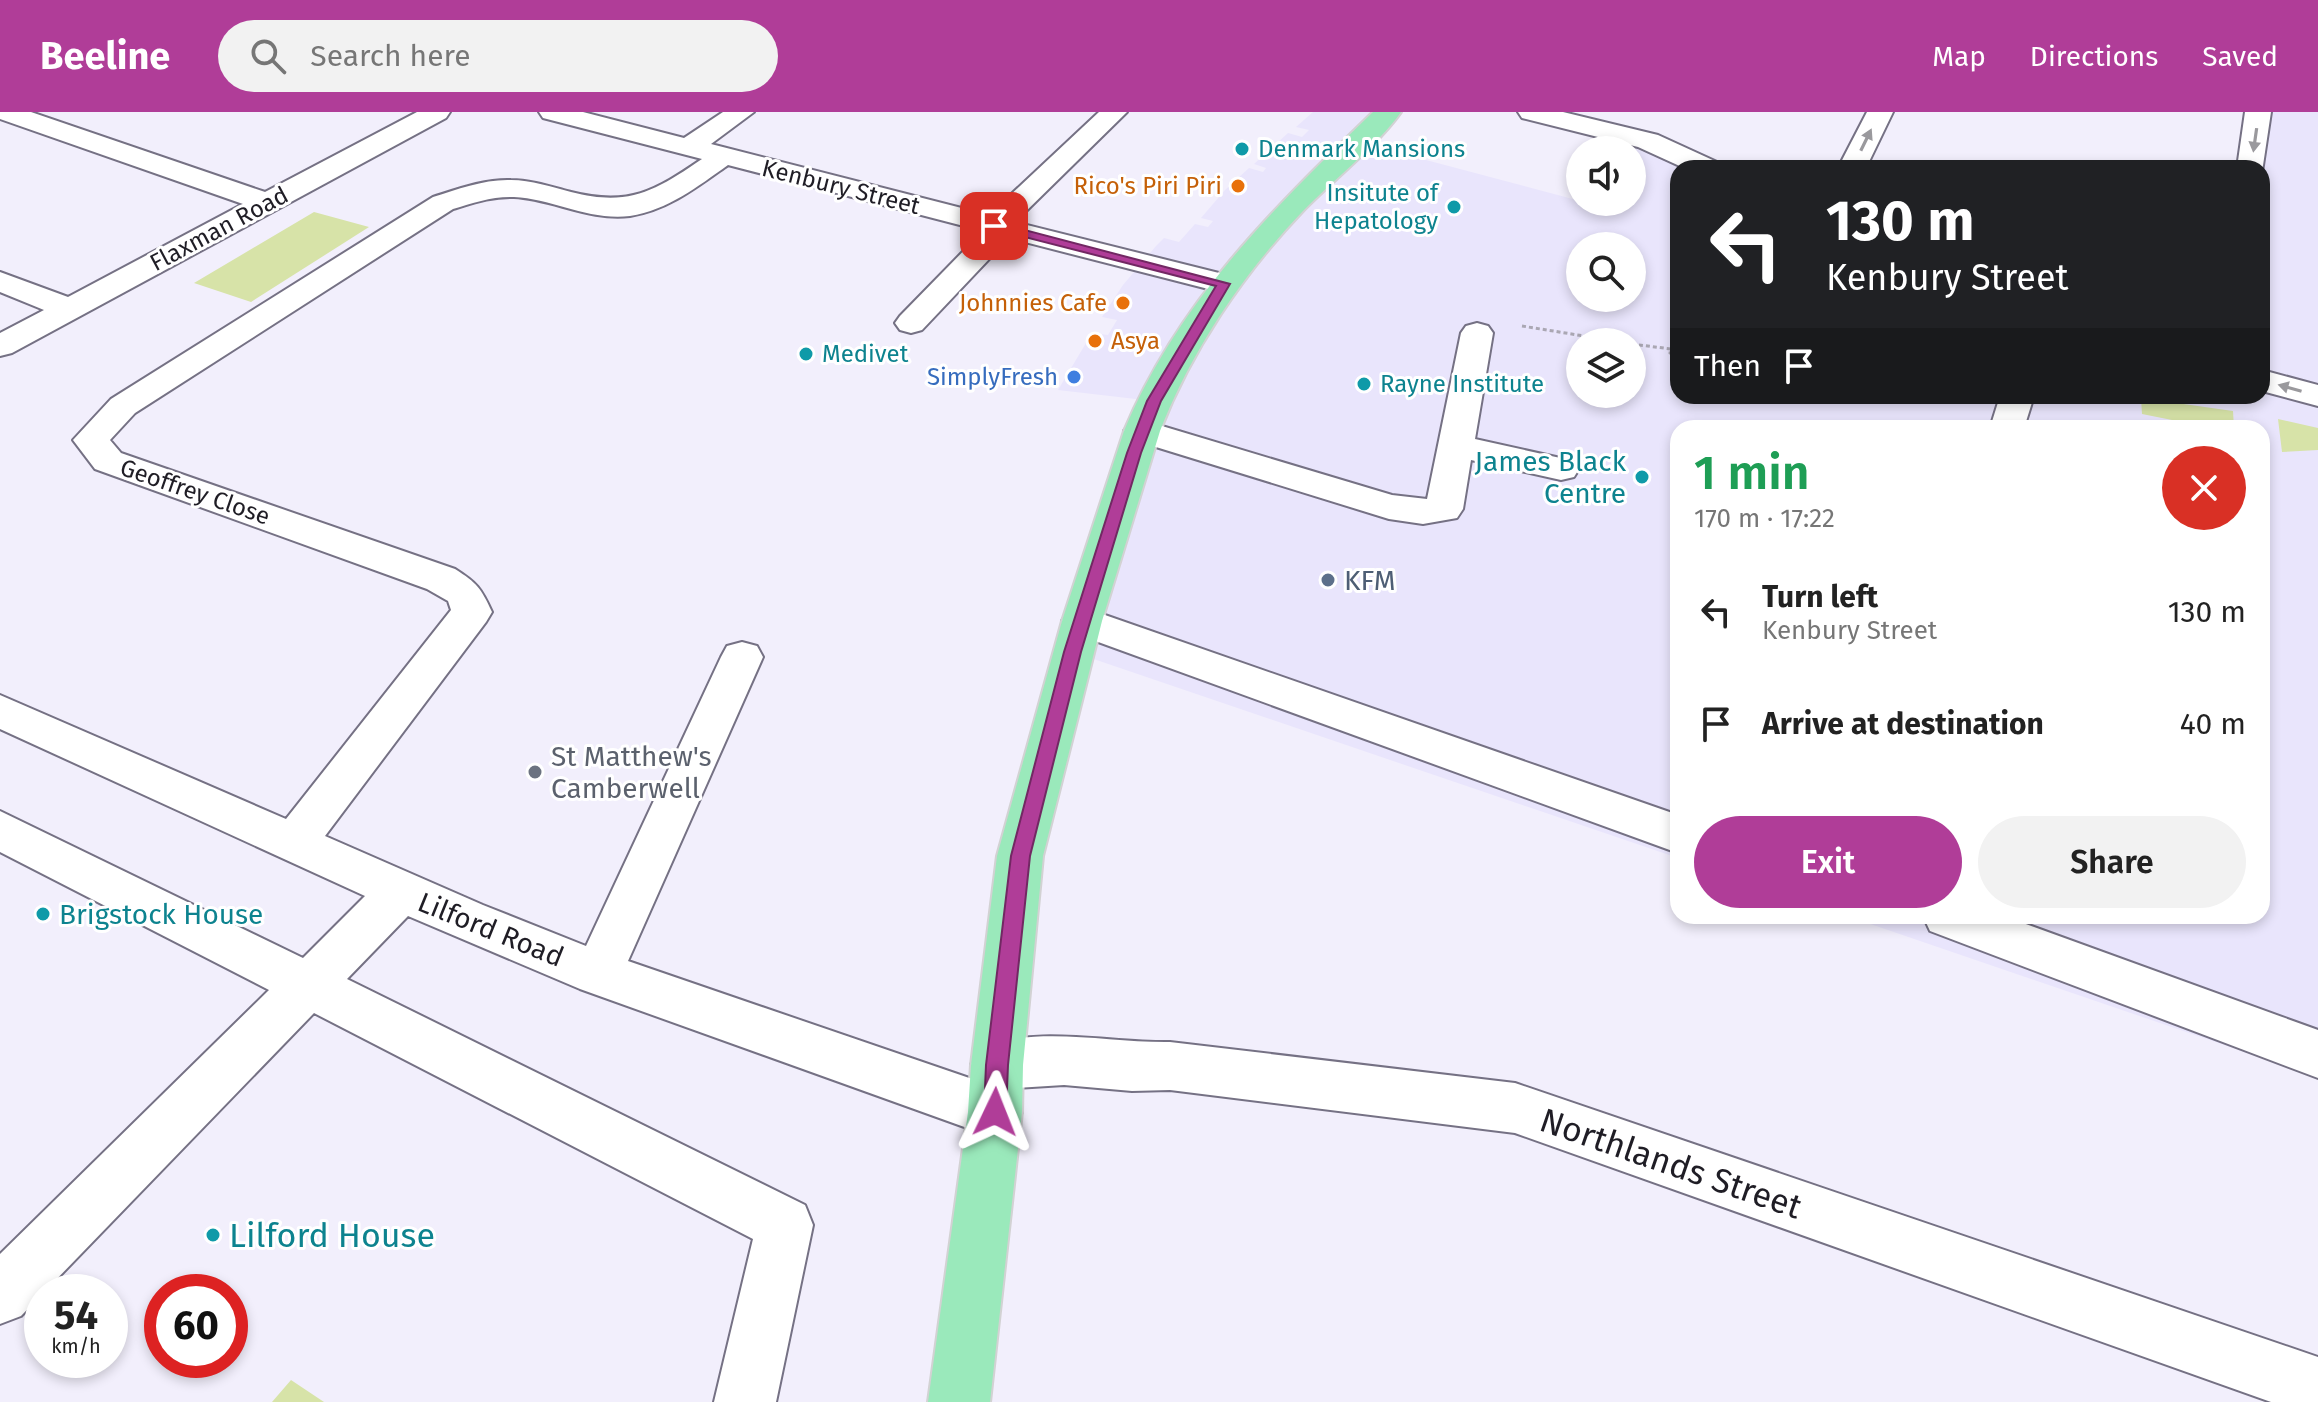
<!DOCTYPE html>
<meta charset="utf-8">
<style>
:root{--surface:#fff;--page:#f2f2f2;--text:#222;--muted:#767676;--accent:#b03d98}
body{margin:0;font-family:"Fira Sans",sans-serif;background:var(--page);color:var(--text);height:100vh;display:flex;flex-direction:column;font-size:30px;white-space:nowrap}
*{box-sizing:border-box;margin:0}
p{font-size:26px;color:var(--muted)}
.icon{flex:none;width:44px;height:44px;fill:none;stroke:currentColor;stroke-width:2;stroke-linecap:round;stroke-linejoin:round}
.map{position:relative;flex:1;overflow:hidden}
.panel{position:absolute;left:1670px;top:308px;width:600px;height:504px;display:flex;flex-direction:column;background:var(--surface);border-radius:24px;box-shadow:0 4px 12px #0003}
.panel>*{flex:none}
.top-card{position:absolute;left:1670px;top:48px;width:600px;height:244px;border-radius:24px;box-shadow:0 4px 12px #0003;background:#202124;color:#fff;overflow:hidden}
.buttons{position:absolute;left:1566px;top:24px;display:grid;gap:16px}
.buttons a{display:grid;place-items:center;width:80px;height:80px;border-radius:50%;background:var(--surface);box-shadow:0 4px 12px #0003;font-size:40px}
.speed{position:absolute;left:24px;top:1162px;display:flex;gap:16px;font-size:40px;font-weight:700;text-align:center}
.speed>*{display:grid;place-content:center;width:104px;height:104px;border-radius:50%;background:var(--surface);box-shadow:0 4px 12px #0003;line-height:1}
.speed small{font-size:20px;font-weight:400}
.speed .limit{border:12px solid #d22;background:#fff;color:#111}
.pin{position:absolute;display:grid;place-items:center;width:68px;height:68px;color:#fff;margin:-34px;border-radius:16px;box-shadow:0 4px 12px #0006}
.me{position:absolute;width:88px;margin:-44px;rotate:2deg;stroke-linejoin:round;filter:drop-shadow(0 0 6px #0008)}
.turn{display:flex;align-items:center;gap:28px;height:168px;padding:0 24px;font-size:36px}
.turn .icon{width:104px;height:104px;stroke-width:2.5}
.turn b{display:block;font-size:56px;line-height:68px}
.then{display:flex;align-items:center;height:76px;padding:0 24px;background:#0003;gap:16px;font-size:30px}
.round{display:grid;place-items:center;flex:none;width:84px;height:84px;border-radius:42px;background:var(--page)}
.summary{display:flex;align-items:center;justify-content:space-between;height:136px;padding:0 24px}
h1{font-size:48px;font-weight:600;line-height:60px;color:#1e9e55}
.cta{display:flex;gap:16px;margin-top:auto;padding:16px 24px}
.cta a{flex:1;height:92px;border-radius:48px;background:var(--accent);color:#fff;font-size:32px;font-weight:600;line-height:92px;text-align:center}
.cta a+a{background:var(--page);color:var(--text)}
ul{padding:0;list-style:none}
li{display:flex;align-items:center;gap:24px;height:112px;padding:0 24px}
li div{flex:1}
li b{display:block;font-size:30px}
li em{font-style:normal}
header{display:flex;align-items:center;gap:48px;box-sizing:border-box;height:112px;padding:0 40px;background:var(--accent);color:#fff}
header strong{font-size:38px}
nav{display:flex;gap:44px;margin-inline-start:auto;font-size:28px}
.search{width:560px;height:72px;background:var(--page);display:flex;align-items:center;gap:20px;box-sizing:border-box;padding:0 28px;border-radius:44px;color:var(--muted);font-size:30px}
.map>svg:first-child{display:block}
.built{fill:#e9e5fc;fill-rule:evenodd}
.green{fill:#d7e3a8}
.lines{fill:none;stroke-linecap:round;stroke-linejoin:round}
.minor-casing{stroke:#757184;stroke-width:4}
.major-casing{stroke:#d2d2d3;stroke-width:4}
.path{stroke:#aaa7b3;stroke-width:3;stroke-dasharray:4 3;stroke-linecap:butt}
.minor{fill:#fff;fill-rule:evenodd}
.major{fill:#9ae9bb;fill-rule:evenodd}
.oneway{fill:#9a999d}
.route{fill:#b03d98;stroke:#722863;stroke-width:2}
.culture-dot{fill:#0f9aa8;stroke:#fff;stroke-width:3}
.food-dot{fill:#e8710a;stroke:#fff;stroke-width:3}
.shop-dot{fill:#3f7fe0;stroke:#fff;stroke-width:3}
.service-dot{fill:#5c6f8a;stroke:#fff;stroke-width:3}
.worship-dot{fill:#6b7280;stroke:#fff;stroke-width:3}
.labels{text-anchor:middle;stroke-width:6;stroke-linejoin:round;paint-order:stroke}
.far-culture-label{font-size:24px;fill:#0d838f;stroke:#fff;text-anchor:start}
.far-food-label{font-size:24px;fill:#c56008;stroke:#fff;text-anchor:end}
.far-street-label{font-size:24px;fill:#1f1d25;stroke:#fff}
.far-shop-label{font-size:24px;fill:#366cbe;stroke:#fff;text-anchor:end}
.culture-label{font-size:28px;fill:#0d838f;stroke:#fff;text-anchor:end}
.service-label{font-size:28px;fill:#4e5e75;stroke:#fff;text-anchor:start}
.worship-label{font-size:28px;fill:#5b616d;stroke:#fff;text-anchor:start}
.street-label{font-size:28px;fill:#1f1d25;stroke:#fff}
.near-street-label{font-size:34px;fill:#1f1d25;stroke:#fff}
.near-culture-label{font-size:34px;fill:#0d838f;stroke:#fff;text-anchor:start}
</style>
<header>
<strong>Beeline</strong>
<div class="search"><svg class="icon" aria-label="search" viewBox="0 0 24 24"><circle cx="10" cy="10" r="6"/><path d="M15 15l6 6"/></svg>Search here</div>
<nav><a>Map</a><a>Directions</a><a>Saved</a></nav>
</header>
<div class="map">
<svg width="2318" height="1290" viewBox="0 0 2318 1290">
<rect width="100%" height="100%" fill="#f2effc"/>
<path class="built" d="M1313 0H1388L1358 30 1599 94 1602 90H1632V38H1606L1618 21 1707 56H1678V284H2262V56L2258 0H2318V965L1847 804H2262V316H1678V746L1073 540 1153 289 1058 278 1092 221 1108 223 1117 208 1102 205 1123 173 1156 134 1164 126 1179 130 1195 112 1208 115 1213 109 1201 106 1225 78 1249 56 1263 60 1266 56 1254 52 1288 21 1302 25 1309 18 1296 15ZM1580 134H1632V186H1580ZM1580 230H1632V282H1580Z"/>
<path class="green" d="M314 100 369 115 251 190 194 171Z
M2141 286 2233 299 2234 316H2212L2142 302Z
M2278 307 2318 316V338L2282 340Z
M291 1268 324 1290H272Z"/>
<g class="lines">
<defs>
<path id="minor" d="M0 0H31L265 80 417 0H450L446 6 12 241 0 244V221L44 198 0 180V160L68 185 243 92 0 7Z
M539 0H583L684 26 723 0H754L711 32 989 103 1099 0H1127L1015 110 1235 165 1239 172 1235 179 1224 181 1009 126 922 218 911 221 900 218 895 211 900 204 983 119 728 53C697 75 668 98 630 104 589 109 553 87 514 85 493 84 473 91 453 97L135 301 110 328 121 341 455 457C477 471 481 476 492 500L486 510 325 724 483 793 586 834 721 545 727 534 742 530 757 534 763 545 628 849 978 969 971 953 978 936C1038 913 1108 931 1170 930L1515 971 2318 1245V1290H2271L1515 1021 1170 978 1132 979 1064 973 1002 977 1014 982 1022 1000 1014 1018 995 1026 580 877 408 804 347 867 805 1093 813 1113 776 1290H714L753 1127 314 901 21 1204 0 1212V1142L269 878 0 740V699L303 846 365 784 0 617V583L286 707 451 498 448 489 427 477 95 357 73 328 111 287 433 85C458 77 485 67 511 68 531 68 552 75 571 80 629 95 655 79 702 47L543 6Z
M1518 0H1563L1658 23 1717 50 1721 56H1684L1638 35 1522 6Z
M1867 0H1893L1866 56H1838Z
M2245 0H2271L2262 60V56H2237Z
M1477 211 1488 214 1493 221 1475 327 1574 349 1579 357 1574 365 1561 368 1471 348 1463 397 1457 406 1423 412 1389 407 1130 327 1124 319 1130 311 1142 308 1392 383 1427 387 1461 221 1466 214Z
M2262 258 2318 273V294L2262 279Z
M2000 284H2034L2024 316H1990Z
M1082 495 1678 703V741L1068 519 1062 509 1068 499Z
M1923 804H2004L2318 918V966L1930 819Z"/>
<path id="major" d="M1373 0H1401C1377 34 1332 69 1302 100 1243 162 1191 239 1160 319L1102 509 1043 744 1023 953 1022 1000 990 1290H928L968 1000 971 953 997 744 1062 509 1124 319C1179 188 1273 97 1373 0Z"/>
</defs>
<use href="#minor" class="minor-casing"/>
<use href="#major" class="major-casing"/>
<path class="path" d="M1522 214 1621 230
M1632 232 1671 237 1670 241 1678 242"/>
<use href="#minor" class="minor"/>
<use href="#major" class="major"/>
</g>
<defs><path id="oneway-solid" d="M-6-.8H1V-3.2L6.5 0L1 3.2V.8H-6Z" transform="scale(2)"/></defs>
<g class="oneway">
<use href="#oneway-solid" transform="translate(1866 28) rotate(-64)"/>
<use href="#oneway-solid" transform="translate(2255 28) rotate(98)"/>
<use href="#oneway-solid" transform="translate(2290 276) rotate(-164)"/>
</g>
<path class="route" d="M994 110 1230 172 1161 289 1141 341 1081 540 1030 744 1008 953 1006 1000 1003 1008 995 1011 987 1008 984 1000 986 953 1011 744 1064 540 1127 341 1147 289 1216 174 990 116 988 114Z"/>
<g class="culture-dot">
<circle cx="1242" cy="37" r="8"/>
<circle cx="1454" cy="95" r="8"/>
<circle cx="806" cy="242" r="8"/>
<circle cx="1364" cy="272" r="8"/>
<circle cx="1642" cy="365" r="8"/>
<circle cx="43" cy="802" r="8"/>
<circle cx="213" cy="1123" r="8"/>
</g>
<g class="food-dot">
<circle cx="1238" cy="74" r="8"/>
<circle cx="1123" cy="191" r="8"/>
<circle cx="1095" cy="229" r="8"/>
</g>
<circle class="shop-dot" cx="1074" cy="265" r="8"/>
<circle class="service-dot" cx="1328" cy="468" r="8"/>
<circle class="worship-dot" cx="535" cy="660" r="8"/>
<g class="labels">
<g class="far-culture-label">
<text x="1258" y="45">Denmark Mansions</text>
<text x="1438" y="89" text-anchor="end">Insitute of<tspan x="1438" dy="28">Hepatology</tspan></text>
<text x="822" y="250">Medivet</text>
<text x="1380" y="280">Rayne Institute</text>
</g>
<g class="far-food-label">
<text x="1222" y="82">Rico's Piri Piri</text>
<text x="1107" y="199">Johnnies Cafe</text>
<text x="1111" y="237" text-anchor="start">Asya</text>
</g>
<g class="far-street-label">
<text transform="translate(841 75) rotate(14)" y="8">Kenbury Street</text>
<text transform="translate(219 117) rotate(-28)" y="8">Flaxman Road</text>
<text transform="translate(195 380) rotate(19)" y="8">Geoffrey Close</text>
</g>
<g class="far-shop-label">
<text x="1058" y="273">SimplyFresh</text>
</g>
<g class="culture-label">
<text x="1626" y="359">James Black<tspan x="1626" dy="32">Centre</tspan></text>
<text x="59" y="812" text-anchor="start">Brigstock House</text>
</g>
<g class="service-label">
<text x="1344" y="478">KFM</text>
</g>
<g class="worship-label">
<text x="551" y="654">St Matthew's<tspan x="551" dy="32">Camberwell</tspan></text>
</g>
<g class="street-label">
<text transform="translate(491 817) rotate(22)" y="10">Lilford Road</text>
</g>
<g class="near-street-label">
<text transform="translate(1671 1051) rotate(19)" y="12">Northlands Street</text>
</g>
<g class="near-culture-label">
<text x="229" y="1135">Lilford House</text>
</g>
</g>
</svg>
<div class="buttons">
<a><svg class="icon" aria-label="sound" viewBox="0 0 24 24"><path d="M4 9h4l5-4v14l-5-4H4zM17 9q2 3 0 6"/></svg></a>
<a><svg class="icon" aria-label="search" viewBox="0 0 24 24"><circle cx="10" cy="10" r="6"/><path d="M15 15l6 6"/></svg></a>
<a><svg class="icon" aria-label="layers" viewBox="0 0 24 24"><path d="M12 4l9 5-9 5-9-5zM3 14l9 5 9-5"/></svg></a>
</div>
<div class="speed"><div>54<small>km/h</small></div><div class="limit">60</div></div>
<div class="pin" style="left:994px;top:114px;background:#d93025"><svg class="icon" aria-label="arrive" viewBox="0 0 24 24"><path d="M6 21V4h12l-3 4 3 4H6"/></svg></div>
<svg class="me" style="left:995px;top:1000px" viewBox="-20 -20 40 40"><path d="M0-17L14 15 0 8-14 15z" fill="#b03d98" stroke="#fff" stroke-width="4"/></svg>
<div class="top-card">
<div class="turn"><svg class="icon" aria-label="left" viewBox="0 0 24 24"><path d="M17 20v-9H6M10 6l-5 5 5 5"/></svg><div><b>130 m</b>Kenbury Street</div></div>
<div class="then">Then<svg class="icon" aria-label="arrive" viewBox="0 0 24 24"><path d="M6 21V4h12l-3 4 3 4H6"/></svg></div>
</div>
<section class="panel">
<div class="summary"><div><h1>1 min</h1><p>170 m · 17:22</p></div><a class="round" style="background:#d93025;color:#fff"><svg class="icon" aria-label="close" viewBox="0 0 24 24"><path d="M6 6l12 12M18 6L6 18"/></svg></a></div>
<ul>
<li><svg class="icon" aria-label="left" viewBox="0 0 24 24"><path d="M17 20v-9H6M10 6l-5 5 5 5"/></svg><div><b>Turn left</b><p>Kenbury Street</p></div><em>130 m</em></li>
<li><svg class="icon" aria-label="arrive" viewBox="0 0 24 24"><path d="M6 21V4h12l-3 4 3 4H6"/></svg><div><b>Arrive at destination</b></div><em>40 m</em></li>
</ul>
<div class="cta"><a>Exit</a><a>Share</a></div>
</section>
</div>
